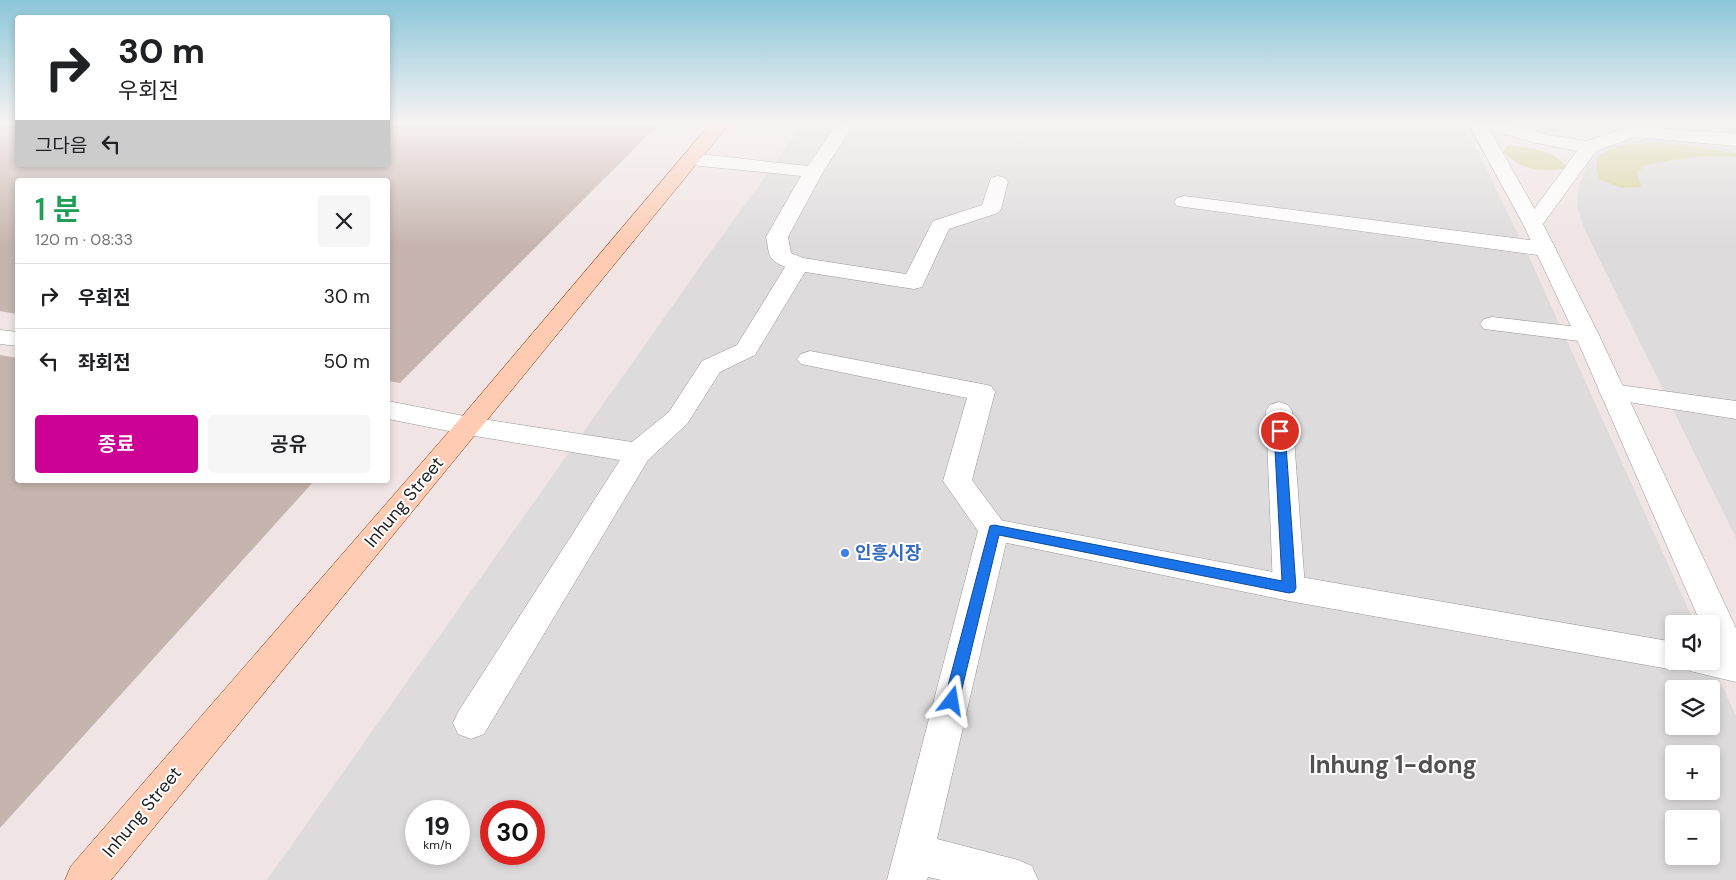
<!DOCTYPE html>
<html lang="ko">
<meta charset="utf-8">
<style>
:root{--surface:#fff;--page:#f6f6f6;--text:#202124;--muted:#757577;--line:#e0e0e0;--accent:#cd0095}
body{margin:0;font-family:"DM Sans","Noto Sans KR",sans-serif;background:var(--page);color:var(--text);height:100vh;display:flex;flex-direction:column;font-size:19px;white-space:nowrap}
*{box-sizing:border-box;margin:0}
p{font-size:16px;color:var(--muted)}
.icon{flex:none;width:28px;height:28px;fill:none;stroke:currentColor;stroke-width:2;stroke-linecap:round;stroke-linejoin:round}
.map{position:relative;flex:1;overflow:hidden}
.sheet{position:absolute;left:15px;top:178px;width:375px;height:305px;display:flex;flex-direction:column;background:var(--surface);border-radius:5px;box-shadow:0 2px 8px #0003}
.sheet>*{flex:none}
.banner{position:absolute;left:15px;top:15px;width:375px;height:152px;border-radius:5px;box-shadow:0 2px 8px #0003;background:#fff;color:var(--text);overflow:hidden}
.fabs{position:absolute;left:1665px;top:615px;display:grid;gap:10px}
.fabs a{display:grid;place-items:center;width:55px;height:55px;border-radius:5px;background:var(--surface);box-shadow:0 2px 8px #0003;font-size:25px}
.speed{position:absolute;left:405px;top:800px;display:flex;gap:10px;font-size:25px;font-weight:700;text-align:center}
.speed>*{display:grid;place-content:center;width:65px;height:65px;border-radius:50%;background:var(--surface);box-shadow:0 2px 8px #0003;line-height:1}
.speed small{font-size:12px;font-weight:400}
.speed .limit{border:8px solid #d22;background:#fff;color:#111}
.pin{position:absolute;display:grid;place-items:center;width:42px;height:42px;color:#fff;margin:-21px;border:2px solid #fff;border-radius:50%;box-shadow:0 1px 5px #0007}
.me{position:absolute;width:55px;margin:-28px;rotate:14deg;stroke-linejoin:round;filter:drop-shadow(0 0 4px #0008)}
.turn{display:flex;align-items:center;gap:18px;height:105px;padding:0 20px;font-size:22px}
.turn .icon{width:65px;height:65px;stroke-width:2.5}
.turn b{display:block;font-size:35px;line-height:42px}
.then{display:flex;align-items:center;height:48px;padding:0 20px;background:#0003;gap:10px;font-size:19px}
.round{display:grid;place-items:center;flex:none;width:52px;height:52px;border-radius:5px;background:var(--page)}
.headline{display:flex;align-items:center;justify-content:space-between;height:85px;padding:0 20px}
h1{font-size:30px;font-weight:600;line-height:38px;color:#1e9e55}
.action{display:flex;gap:10px;margin-top:auto;padding:10px 20px}
.action a{flex:1;height:58px;border-radius:5px;background:var(--accent);color:#fff;font-size:20px;font-weight:600;line-height:58px;text-align:center}
.action a+a{background:var(--page);color:var(--text)}
ul{padding:0;list-style:none}
li{display:flex;align-items:center;gap:15px;height:65px;padding:0 20px;border-top:1px solid var(--line)}
li div{flex:1}
li b{display:block;font-size:19px}
li em{font-style:normal}
.map>svg:first-child{display:block}
.residential{fill:#dddbdc;fill-rule:evenodd}
.construction{fill:#c6b5ae}
.forest{fill:#d3d295}
.lines{fill:none;stroke-linecap:round;stroke-linejoin:round}
.minor-casing{stroke:#989898;stroke-width:1}
.tertiary-casing{stroke:#989898;stroke-width:1}
.secondary-casing{stroke:#7b2f00;stroke-width:1}
.minor{fill:#fff;fill-rule:evenodd}
.tertiary{fill:#fff;fill-rule:evenodd}
.secondary{fill:#ffccb3;fill-rule:evenodd}
.route{fill:#1a73e8;stroke:#114b97}
.shop-dot{fill:#3f7fe0;stroke:#fff;stroke-width:2}
.labels{text-anchor:middle;stroke-width:4;stroke-linejoin:round;paint-order:stroke}
.street-label{font-size:18px;fill:#1e1e1e;stroke:#fff}
.shop-label{font-size:18px;font-weight:bold;fill:#366cbe;stroke:#fff;text-anchor:start}
.near-quarter-label{font-size:24px;font-weight:bold;fill:#515151;stroke:#fff}
</style>
<div class="map">
<svg width="1736" height="880" viewBox="0 0 1736 880">
<rect width="100%" height="100%" fill="#f0e4e4"/>
<path class="residential" d="M804 123H1459L1474 143 1529 257 1695 624H1674V661H1711L1736 716V880H267L712 250ZM1674 689H1711V726H1674ZM1674 754H1711V791H1674ZM416 811H459V854H416ZM491 811H534V854H491ZM1674 819H1711V856H1674Z
M1512 123H1642L1537 133Z
M1646 123H1736V133H1729Z
M1647 139 1672 140 1736 148V538L1583 226 1577 205 1579 186 1590 156 1613 144Z"/>
<path class="construction" d="M0 123H17L18 165H388V123H660L400 383 388 381V180H18L17 314 0 311Z
M0 355 17 358 18 480H315L0 828Z"/>
<path class="forest" d="M1661 142 1736 153V157L1705 156 1672 160 1645 165 1637 173 1641 187 1622 188 1600 180 1597 172V156L1621 145Z
M1508 145C1529 149 1555 149 1567 168 1541 173 1523 171 1503 152Z"/>
<g class="lines">
<defs>
<path id="minor" d="M837 123H855L823 172 788 237 791 253 803 258 906 274 933 221 982 205 991 178 998 176 1005 178 1008 182 1001 209 998 213 949 229 922 287 914 289 805 272 755 355 720 372 687 424 648 460 484 734 471 739 458 734 453 723 458 712 620 460 469 435 459 432 455 426 459 420 469 417 632 442 669 412 702 361 737 345 785 267C767 259 770 256 766 237L801 176 691 165 684 163 682 159 684 155 691 153 808 166Z
M1300 123H1318L1319 124 1316 128C1309 130 1305 130 1300 123Z
M1476 123H1503L1549 135 1587 141 1633 126 1736 134V146L1635 137 1596 151 1540 228 1533 230 1526 228 1523 224 1577 151 1536 143 1479 127Z
M1184 196 1545 242 1553 244 1556 249 1553 254 1545 256 1177 206 1174 202 1177 198Z
M1492 317 1587 328 1596 330 1599 335 1596 340 1587 342 1484 329 1480 324 1484 319Z
M810 351 982 384 991 386 995 392 972 480 1009 530 937 839 1018 860 1032 866 1038 880H941L928 877 927 880H887L978 531 943 481 967 398 801 364 797 359 801 354Z
M1612 384 1736 401V419L1603 398 1599 392 1603 386Z
M1279 402 1288 405 1292 411 1305 588 1300 597 1289 601 1278 597 1273 588 1266 411 1270 405Z"/>
<path id="tertiary" d="M1468 123H1486L1543 224 1599 335 1736 628V682L1690 671 1687 665 1674 670 1289 601 983 538 979 530 983 522 994 519 1289 575 1674 642V661H1711V624H1701L1575 335 1523 224Z
M0 330 18 332V346L0 344Z
M388 401 469 417 479 420 483 426 479 432 469 435 388 419Z"/>
<path id="secondary" d="M711 123H730L111 880H65L71 866 459 420Z"/>
</defs>
<use href="#minor" class="minor-casing"/>
<use href="#tertiary" class="tertiary-casing"/>
<use href="#secondary" class="secondary-casing"/>
<use href="#minor" class="minor"/>
<use href="#tertiary" class="tertiary"/>
<use href="#secondary" class="secondary"/>
</g>
<linearGradient id="sky" x2="0" y2="1"><stop stop-color="#8bc6d8"/><stop offset="0.5" stop-color="#f8f3f3"/><stop offset="1" stop-color="#f8f3f3" stop-opacity="0"/></linearGradient>
<rect width="1736" height="246" fill="url(#sky)"/>
<path class="route" d="M1280 427 1285 431 1296 588 1294 592 1289 593 999 535 959 701 957 706 952 708 946 706 944 701 990 526 994 525 1282 581 1274 431Z"/>
<circle class="shop-dot" cx="845" cy="553" r="5"/>
<g class="labels">
<g class="street-label">
<text transform="translate(404 502) rotate(-50)" y="6">Inhung Street</text>
<text transform="translate(142 812) rotate(-50)" y="6">Inhung Street</text>
</g>
<g class="shop-label">
<text x="855" y="559">인흥시장</text>
</g>
<g class="near-quarter-label">
<text x="1393" y="773">Inhung 1-dong</text>
</g>
</g>
</svg>
<div class="fabs">
<a><svg class="icon" aria-label="sound" viewBox="0 0 24 24"><path d="M4 9h4l5-4v14l-5-4H4zM17 9q2 3 0 6"/></svg></a>
<a><svg class="icon" aria-label="layers" viewBox="0 0 24 24"><path d="M12 4l9 5-9 5-9-5zM3 14l9 5 9-5"/></svg></a>
<a>+</a>
<a>−</a>
</div>
<div class="speed"><div>19<small>km/h</small></div><div class="limit">30</div></div>
<div class="pin" style="left:1280px;top:431px;background:#d93025"><svg class="icon" aria-label="arrive" viewBox="0 0 24 24"><path d="M6 21V4h12l-3 4 3 4H6"/></svg></div>
<svg class="me" style="left:952px;top:701px" viewBox="-20 -20 40 40"><path d="M0-17L14 15 0 8-14 15z" fill="#1a73e8" stroke="#fff" stroke-width="4"/></svg>
<div class="banner">
<div class="turn"><svg class="icon" aria-label="right" viewBox="0 0 24 24"><path d="M7 20v-9h11M14 6l5 5-5 5"/></svg><div><b>30 m</b>우회전</div></div>
<div class="then">그다음<svg class="icon" aria-label="left" viewBox="0 0 24 24"><path d="M17 20v-9H6M10 6l-5 5 5 5"/></svg></div>
</div>
<section class="sheet">
<div class="headline"><div><h1>1 분</h1><p>120 m · 08:33</p></div><a class="round"><svg class="icon" aria-label="close" viewBox="0 0 24 24"><path d="M6 6l12 12M18 6L6 18"/></svg></a></div>
<ul>
<li><svg class="icon" aria-label="right" viewBox="0 0 24 24"><path d="M7 20v-9h11M14 6l5 5-5 5"/></svg><div><b>우회전</b></div><em>30 m</em></li>
<li><svg class="icon" aria-label="left" viewBox="0 0 24 24"><path d="M17 20v-9H6M10 6l-5 5 5 5"/></svg><div><b>좌회전</b></div><em>50 m</em></li>
</ul>
<div class="action"><a>종료</a><a>공유</a></div>
</section>
</div>
